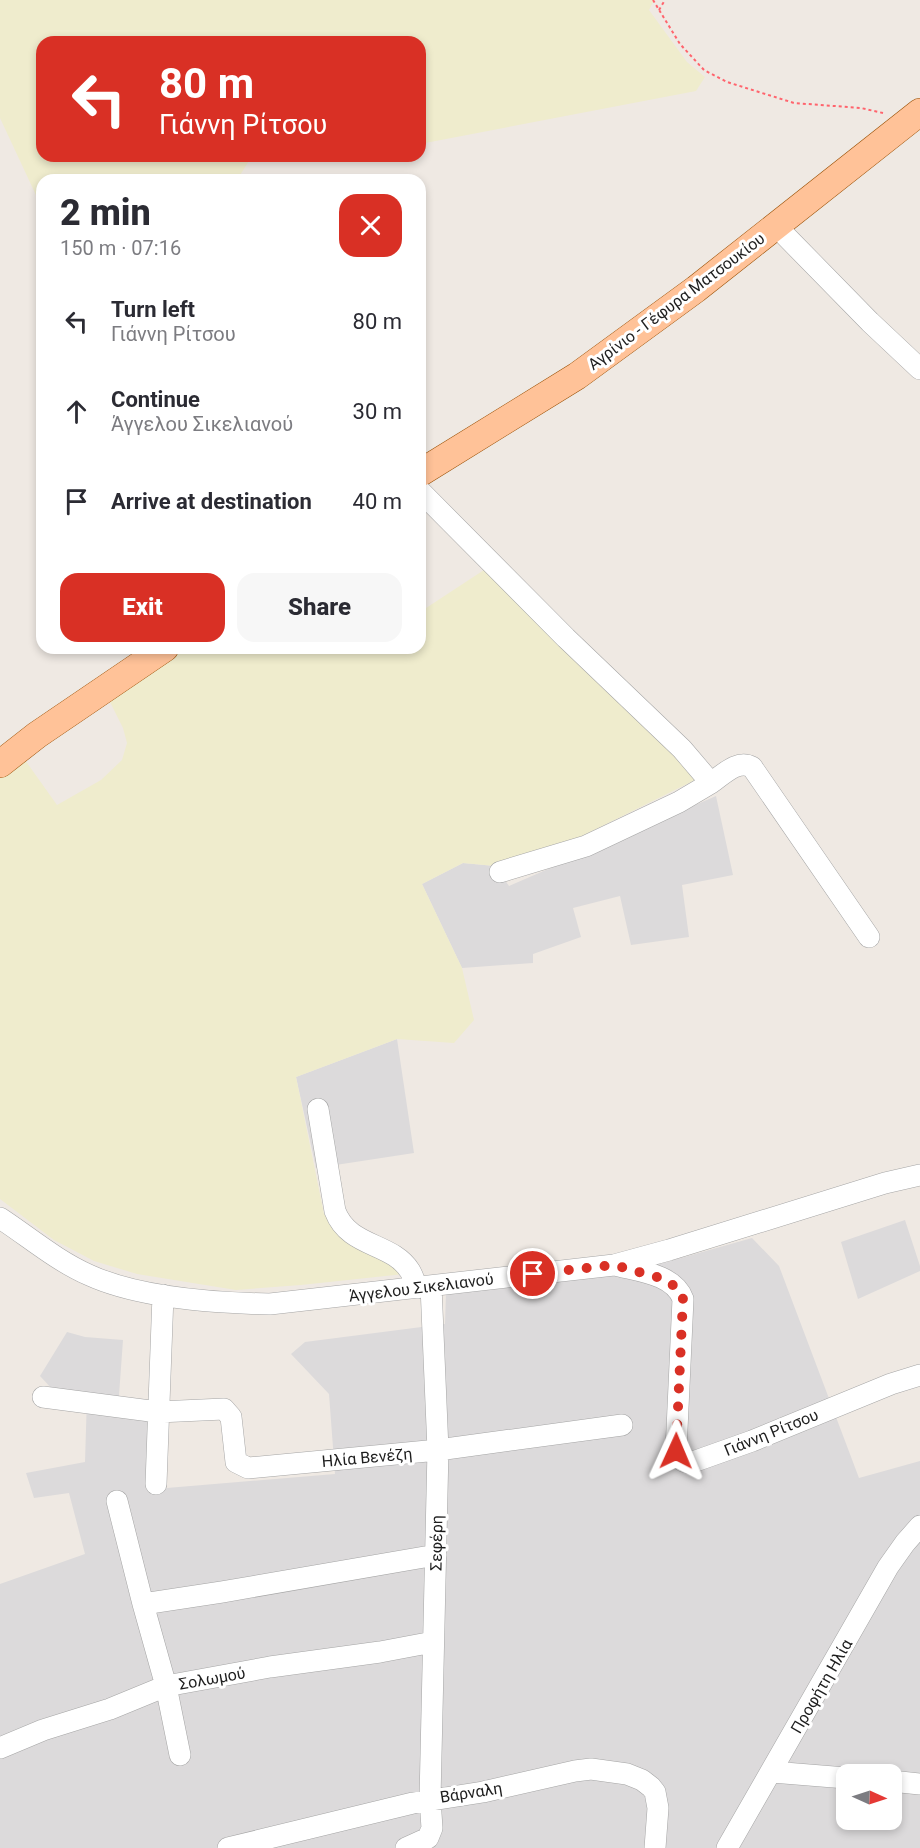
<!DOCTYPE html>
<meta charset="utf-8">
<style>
:root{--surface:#fff;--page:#f7f7f7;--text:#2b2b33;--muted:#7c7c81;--accent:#d93025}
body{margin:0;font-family:Roboto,sans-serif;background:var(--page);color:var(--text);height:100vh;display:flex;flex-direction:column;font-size:22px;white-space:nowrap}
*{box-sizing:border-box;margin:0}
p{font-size:20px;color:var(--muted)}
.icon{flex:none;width:33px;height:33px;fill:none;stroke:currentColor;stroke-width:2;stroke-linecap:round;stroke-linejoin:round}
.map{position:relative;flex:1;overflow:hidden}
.sheet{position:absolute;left:36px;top:174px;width:390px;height:480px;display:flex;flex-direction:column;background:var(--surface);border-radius:18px;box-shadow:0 3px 9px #0003}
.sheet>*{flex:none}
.guide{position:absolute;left:36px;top:36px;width:390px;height:126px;border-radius:18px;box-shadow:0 3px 9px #0003;background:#d93025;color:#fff;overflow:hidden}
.needle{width:39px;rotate:93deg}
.controls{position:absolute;left:836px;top:1764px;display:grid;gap:12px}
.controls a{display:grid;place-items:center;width:66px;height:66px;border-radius:12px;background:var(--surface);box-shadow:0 3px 9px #0003;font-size:30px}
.pin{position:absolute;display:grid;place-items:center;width:51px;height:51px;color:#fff;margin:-26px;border:3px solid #fff;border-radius:50%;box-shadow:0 2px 6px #0007}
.me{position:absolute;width:66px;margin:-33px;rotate:1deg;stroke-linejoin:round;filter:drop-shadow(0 0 4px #0008)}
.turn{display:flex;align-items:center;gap:21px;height:126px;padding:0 24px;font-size:27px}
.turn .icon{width:78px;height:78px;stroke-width:2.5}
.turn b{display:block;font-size:42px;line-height:51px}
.round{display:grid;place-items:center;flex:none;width:63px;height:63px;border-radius:18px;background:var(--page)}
.head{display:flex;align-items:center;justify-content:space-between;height:102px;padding:0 24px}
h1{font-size:36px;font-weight:800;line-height:45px}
.cta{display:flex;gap:12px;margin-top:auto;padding:12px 24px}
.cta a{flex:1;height:69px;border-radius:18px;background:var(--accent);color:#fff;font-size:24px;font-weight:800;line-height:69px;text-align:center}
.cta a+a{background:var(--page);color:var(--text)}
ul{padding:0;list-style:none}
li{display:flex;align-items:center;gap:18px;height:90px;padding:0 24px}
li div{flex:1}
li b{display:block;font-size:22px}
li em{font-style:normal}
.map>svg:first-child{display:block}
.residential{fill:#dcdadb;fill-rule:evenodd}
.farmland{fill:#efeccd}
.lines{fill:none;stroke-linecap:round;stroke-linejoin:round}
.minor-casing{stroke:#a5a5a5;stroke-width:22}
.major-casing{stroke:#974d00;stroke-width:28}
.path{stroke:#ff646d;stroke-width:2;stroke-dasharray:3 3;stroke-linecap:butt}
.minor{stroke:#fff;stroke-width:21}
.major{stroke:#ffc298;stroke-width:27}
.route{stroke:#d93025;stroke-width:10;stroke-dasharray:0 18}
.labels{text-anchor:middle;stroke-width:6;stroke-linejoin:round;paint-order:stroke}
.street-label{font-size:16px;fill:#1e1e1e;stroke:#fff}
</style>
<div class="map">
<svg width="920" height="1848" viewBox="0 0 920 1848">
<rect width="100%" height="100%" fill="#efe9e3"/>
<path class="residential" d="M716 796 733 875 682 885 689 937 631 945 620 896 573 908 581 937 533 954V963L462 968 422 884 463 863 495 866 509 886Z
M397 1039 414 1153 316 1168 296 1077Z
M905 1220 920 1266V1271L858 1299 841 1242Z
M752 1238 779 1266 859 1478 920 1461V1848H0V1584L85 1554 69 1493 34 1498 26 1473 85 1462 87 1396 53 1390 40 1376 67 1332 85 1337 123 1340 118 1409 156 1414 155 1489 335 1474 329 1394 291 1354 305 1342 445 1324 446 1293 612 1273 663 1263ZM846 1774H891V1820H846Z"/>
<path class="farmland" d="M0 0H654L649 10 687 62 705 77 696 91 420 144V42H42V156H252L237 180H42V208L0 118Z
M487 568 699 778 576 839 495 866 463 863 422 884 462 968 474 1020 454 1043 397 1039 296 1077 324 1214 347 1242 395 1264 404 1274 301 1285 236 1290 137 1274 94 1261 54 1240 0 1199V769L20 753 57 805 101 780 122 760 127 743 123 728 107 696 175 648H354L358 652 364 648H420V612Z"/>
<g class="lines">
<defs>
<path id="minor" d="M776 226 870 322 920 369
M420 491 566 638 682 749 711 783C723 775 737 759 752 767L869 937
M500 872 586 846 679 802 711 783
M318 1109 335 1211C349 1248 392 1242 410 1271 413 1276 415 1282 417 1288
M0 1218C29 1237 57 1261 89 1275 139 1298 215 1303 270 1304L614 1265 669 1250 885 1183 920 1175
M615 1265C638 1271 674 1274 683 1299L676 1451C679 1459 682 1462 690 1463L752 1441 891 1384 920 1375
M43 1397 158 1412 224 1409 231 1417 236 1462 248 1468 438 1450 622 1425
M156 1484 163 1295
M117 1501 143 1604 166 1686 180 1755
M143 1604 222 1592 436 1555
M0 1748 43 1730 110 1709 166 1686 270 1667 380 1652 433 1642
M772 1772 846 1778
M891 1781 920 1784
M228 1848 413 1803 483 1792 575 1771 591 1769 627 1774 642 1780 651 1787 655 1792 658 1808 655 1848
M406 1848 428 1838 432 1828 430 1799 438 1450 431 1286
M727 1848 888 1567 905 1543 920 1526"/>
<path id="major" d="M420 473 577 376 696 289 920 112
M0 764 37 735 165 648"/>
</defs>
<use href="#minor" class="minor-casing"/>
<use href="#major" class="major-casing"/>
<path class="path" d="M653 0 680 44 704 70 727 82 794 103 861 108 883 113
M659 10 665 0"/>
<use href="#minor" class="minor"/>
<use href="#major" class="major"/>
</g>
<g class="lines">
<path class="route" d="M533 1274 614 1265 664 1279 680 1290 683 1299 676 1451"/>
</g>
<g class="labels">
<g class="street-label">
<text transform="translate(676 301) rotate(-37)" y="6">Αγρίνιο - Γέφυρα Ματσουκίου</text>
<text transform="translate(421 1287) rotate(-7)" y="6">Άγγελου Σικελιανού</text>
<text transform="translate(771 1432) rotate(-22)" y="6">Γιάννη Ρίτσου</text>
<text transform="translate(367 1457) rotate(-5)" y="6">Ηλία Βενέζη</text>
<text transform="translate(436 1543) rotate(-89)" y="6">Σεφέρη</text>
<text transform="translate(212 1678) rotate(-10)" y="6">Σολωμού</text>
<text transform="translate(821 1686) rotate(-60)" y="6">Προφήτη Ηλία</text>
<text transform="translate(471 1792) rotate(-9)" y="6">Βάρναλη</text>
</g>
</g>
</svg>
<div class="controls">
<a><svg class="needle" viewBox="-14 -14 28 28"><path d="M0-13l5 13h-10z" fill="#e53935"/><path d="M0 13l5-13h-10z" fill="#7c7c81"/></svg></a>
</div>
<div class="pin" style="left:533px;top:1274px;background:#d93025"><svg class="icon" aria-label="arrive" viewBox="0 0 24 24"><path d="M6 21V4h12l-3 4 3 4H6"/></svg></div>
<svg class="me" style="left:676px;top:1451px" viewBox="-20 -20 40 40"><path d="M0-17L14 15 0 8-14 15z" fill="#d93025" stroke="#fff" stroke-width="4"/></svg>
<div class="guide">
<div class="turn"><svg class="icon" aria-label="left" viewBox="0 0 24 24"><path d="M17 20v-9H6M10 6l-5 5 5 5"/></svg><div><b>80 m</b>Γιάννη Ρίτσου</div></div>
</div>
<section class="sheet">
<div class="head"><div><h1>2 min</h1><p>150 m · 07:16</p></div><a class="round" style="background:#d93025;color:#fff"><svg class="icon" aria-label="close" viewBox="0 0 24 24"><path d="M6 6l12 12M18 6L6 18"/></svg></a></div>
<ul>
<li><svg class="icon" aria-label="left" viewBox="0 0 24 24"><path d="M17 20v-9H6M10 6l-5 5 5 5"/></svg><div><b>Turn left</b><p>Γιάννη Ρίτσου</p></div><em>80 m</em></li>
<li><svg class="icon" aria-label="ahead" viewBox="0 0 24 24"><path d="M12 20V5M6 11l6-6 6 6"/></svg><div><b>Continue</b><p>Άγγελου Σικελιανού</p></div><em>30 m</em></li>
<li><svg class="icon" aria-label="arrive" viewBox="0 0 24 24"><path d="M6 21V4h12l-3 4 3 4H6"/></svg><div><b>Arrive at destination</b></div><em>40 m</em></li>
</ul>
<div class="cta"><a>Exit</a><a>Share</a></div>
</section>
</div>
